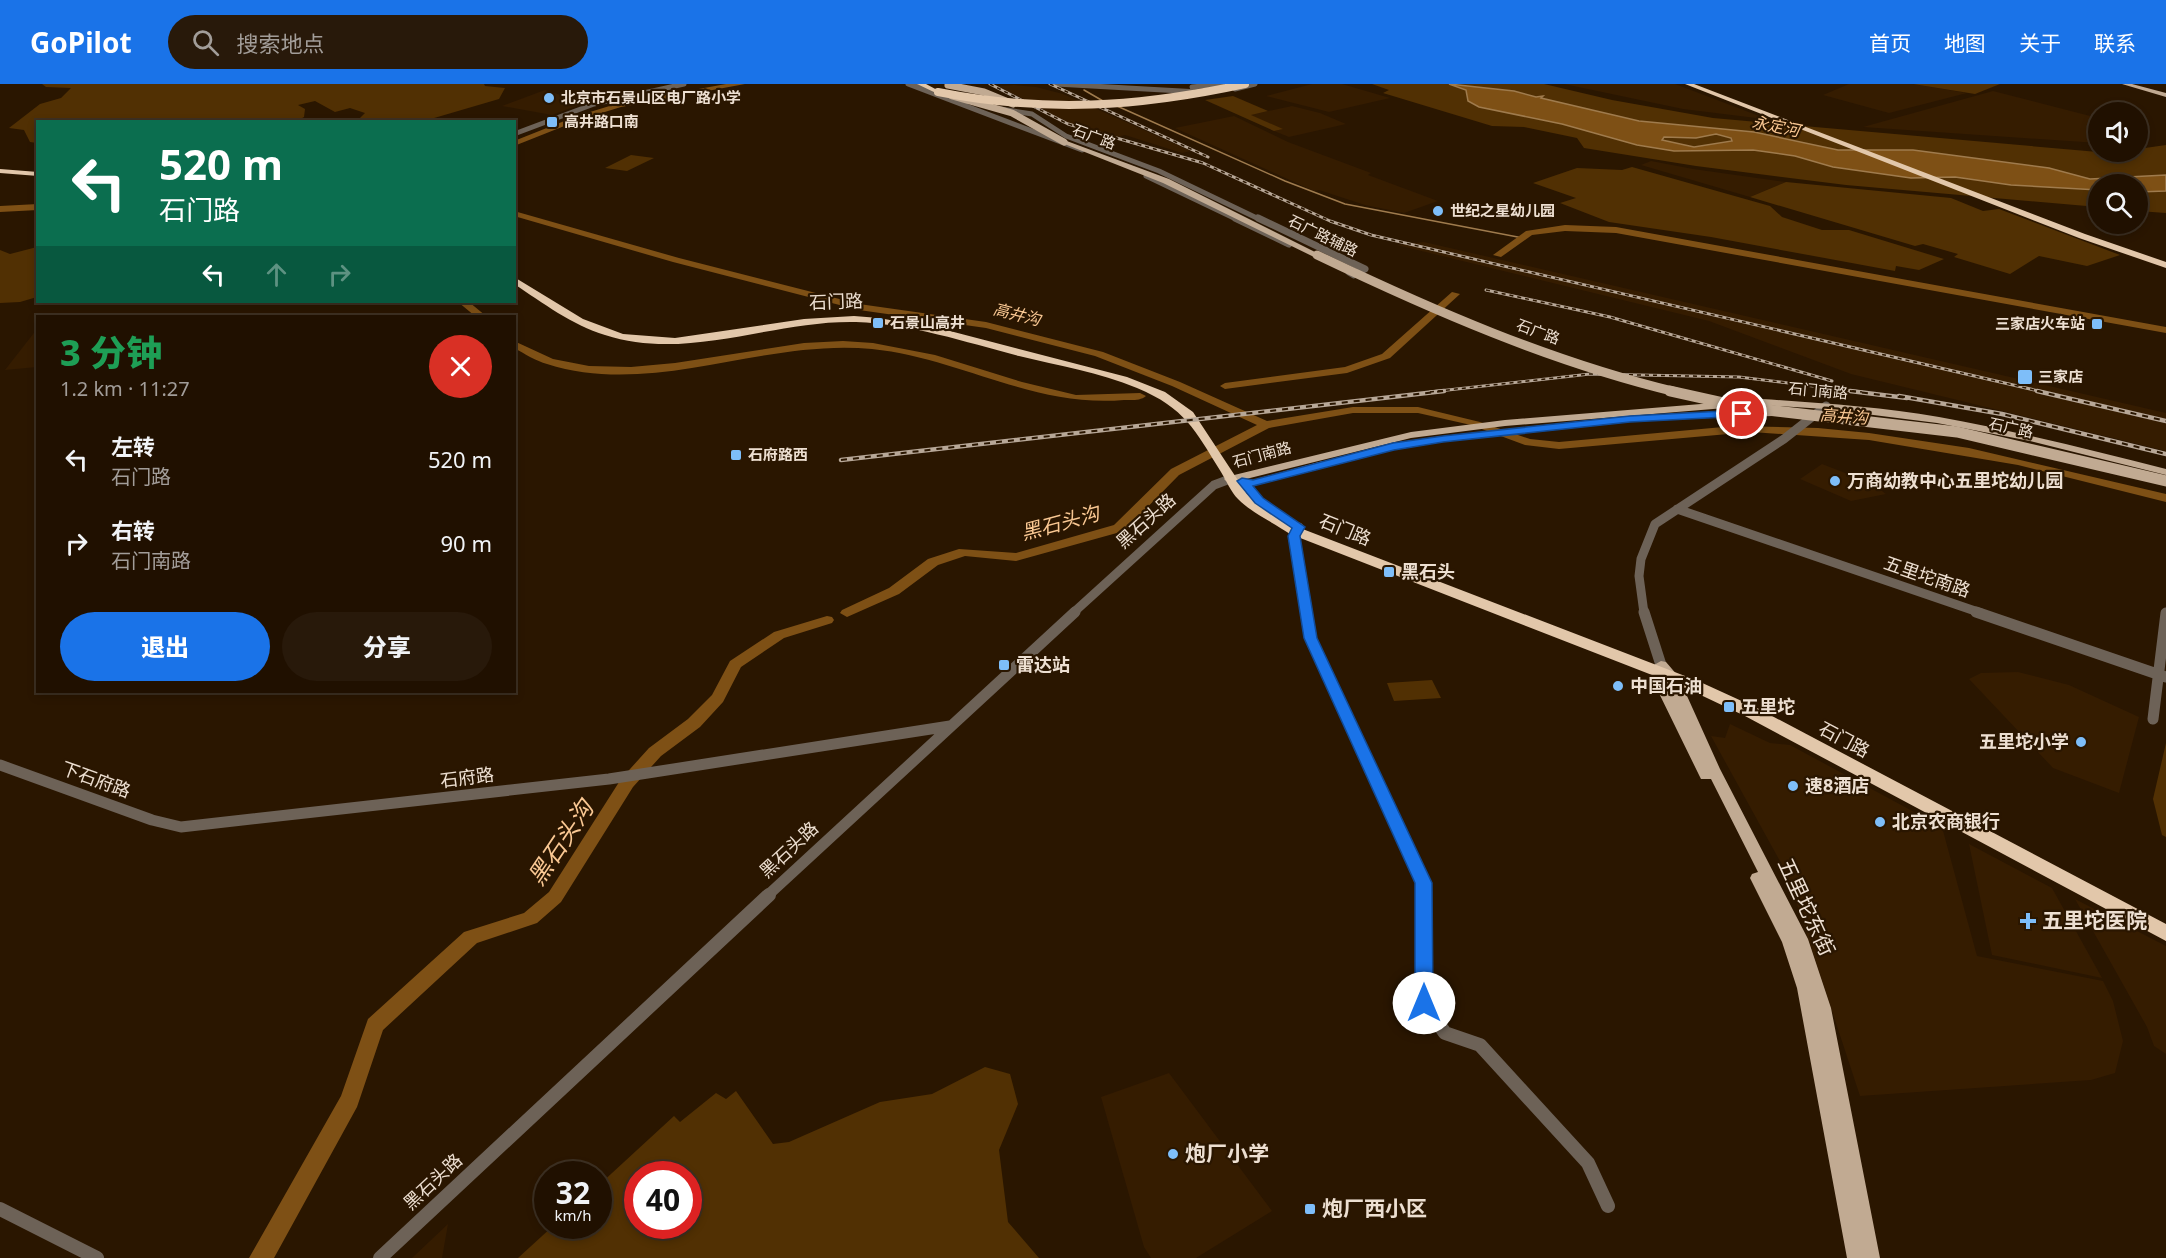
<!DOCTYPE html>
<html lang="zh">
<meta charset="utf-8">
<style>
:root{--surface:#201000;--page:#28190a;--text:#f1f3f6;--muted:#a29d99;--line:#3d3022;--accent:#1a73e8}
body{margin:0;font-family:"Noto Sans","Noto Sans SC",sans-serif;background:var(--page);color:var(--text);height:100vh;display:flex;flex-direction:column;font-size:22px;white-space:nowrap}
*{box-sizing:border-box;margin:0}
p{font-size:20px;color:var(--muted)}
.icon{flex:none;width:33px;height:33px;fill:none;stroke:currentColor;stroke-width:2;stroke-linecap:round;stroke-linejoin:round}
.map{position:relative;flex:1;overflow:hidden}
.sheet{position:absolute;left:36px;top:231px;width:480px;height:378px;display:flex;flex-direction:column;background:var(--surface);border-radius:0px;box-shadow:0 3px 9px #0003,0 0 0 2px var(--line)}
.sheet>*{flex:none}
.top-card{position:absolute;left:36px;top:36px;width:480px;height:183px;border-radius:0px;box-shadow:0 3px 9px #0003,0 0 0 2px var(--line);background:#0b6e4f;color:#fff;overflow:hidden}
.buttons{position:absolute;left:2088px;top:18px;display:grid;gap:12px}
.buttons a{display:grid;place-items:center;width:60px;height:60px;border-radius:50%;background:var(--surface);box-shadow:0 3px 9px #0003,0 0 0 2px var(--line);font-size:30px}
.speed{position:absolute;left:534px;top:1077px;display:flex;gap:12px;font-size:30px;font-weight:700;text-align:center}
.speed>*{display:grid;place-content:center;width:78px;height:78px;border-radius:50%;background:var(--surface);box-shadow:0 3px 9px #0003,0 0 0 2px var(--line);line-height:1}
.speed small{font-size:15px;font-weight:400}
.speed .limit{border:9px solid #d22;background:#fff;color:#111}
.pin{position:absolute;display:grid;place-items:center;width:51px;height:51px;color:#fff;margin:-26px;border:3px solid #fff;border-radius:50%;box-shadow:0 2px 6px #0007}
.me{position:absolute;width:66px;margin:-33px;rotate:0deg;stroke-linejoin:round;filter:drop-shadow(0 0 4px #0008)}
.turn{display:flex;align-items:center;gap:21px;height:126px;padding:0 24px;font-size:27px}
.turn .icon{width:78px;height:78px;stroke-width:2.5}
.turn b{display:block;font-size:42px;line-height:51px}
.lanes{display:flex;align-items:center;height:57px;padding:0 24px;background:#0003;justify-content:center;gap:30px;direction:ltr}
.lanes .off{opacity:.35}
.round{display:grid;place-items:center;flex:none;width:63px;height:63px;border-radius:32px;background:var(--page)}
.overview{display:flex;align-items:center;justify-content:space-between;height:102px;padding:0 24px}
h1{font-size:36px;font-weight:800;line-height:45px;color:#1e9e55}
.primary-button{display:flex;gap:12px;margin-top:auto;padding:12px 24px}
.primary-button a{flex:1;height:69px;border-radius:36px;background:var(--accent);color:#fff;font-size:24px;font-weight:800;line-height:69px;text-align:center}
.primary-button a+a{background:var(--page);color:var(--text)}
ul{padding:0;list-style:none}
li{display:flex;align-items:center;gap:18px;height:84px;padding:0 24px}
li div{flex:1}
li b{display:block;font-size:22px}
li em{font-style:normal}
header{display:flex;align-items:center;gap:36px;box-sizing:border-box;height:84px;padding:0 30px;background:var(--accent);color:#fff}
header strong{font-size:28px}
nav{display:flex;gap:33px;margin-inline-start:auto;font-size:21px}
.search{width:420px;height:54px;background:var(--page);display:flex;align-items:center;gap:15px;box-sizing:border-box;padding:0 21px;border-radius:33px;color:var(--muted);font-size:22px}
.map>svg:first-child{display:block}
.built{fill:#351c00}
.green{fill:#513003;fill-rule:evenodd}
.water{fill:#7e5015;stroke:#9f7b4d;stroke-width:1.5;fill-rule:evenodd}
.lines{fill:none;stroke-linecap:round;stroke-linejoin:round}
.stream{stroke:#9f7b4d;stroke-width:1.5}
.river{fill:#7e5015;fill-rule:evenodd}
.minor-far4{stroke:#6d6257;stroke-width:5}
.minor-far3{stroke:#6d6257;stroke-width:7}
.minor-far2{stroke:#6d6257;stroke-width:9}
.minor-far1{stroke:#6d6257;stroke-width:11}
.minor{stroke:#6d6257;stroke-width:14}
.major{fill:#c1aa92;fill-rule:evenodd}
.highway{fill:#e2c7aa;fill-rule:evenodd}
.rail-far1-casing{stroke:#b7a797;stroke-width:3}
.rail-casing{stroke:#b7a797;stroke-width:4.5}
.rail-far1{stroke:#2a1600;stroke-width:1.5;stroke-dasharray:4;stroke-linecap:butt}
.rail{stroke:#2a1600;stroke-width:2;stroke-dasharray:6;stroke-linecap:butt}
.major-bridge-far2{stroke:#c1aa92;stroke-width:7}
.major-bridge-far1{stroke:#c1aa92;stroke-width:9}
.major-bridge{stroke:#c1aa92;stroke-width:11}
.highway-bridge{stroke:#e2c7aa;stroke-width:8}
.route{fill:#1a73e8;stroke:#114b97;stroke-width:1.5}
.poi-dot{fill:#7ebef9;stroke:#2a1600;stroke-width:2}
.labels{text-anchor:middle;stroke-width:4.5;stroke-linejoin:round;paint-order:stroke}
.far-poi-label{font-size:15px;font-weight:bold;fill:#eddfd1;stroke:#2a1600;text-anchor:start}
.far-street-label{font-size:15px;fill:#eddfd1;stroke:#2a1600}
.far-water-label{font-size:16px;font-style:italic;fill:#fac893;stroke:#2a1600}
.street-label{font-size:18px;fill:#eddfd1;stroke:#2a1600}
.poi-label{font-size:18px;font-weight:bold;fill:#eddfd1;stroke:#2a1600;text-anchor:start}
.water-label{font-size:20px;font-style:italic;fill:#fac893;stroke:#2a1600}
.near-street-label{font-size:21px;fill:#eddfd1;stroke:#2a1600}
.near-poi-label{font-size:21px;font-weight:bold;fill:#eddfd1;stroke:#2a1600;text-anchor:start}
.near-water-label{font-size:24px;font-style:italic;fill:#fac893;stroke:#2a1600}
</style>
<header>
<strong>GoPilot</strong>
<div class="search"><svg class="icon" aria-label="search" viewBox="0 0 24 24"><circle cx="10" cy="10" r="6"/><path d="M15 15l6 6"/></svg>搜索地点</div>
<nav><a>首页</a><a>地图</a><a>关于</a><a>联系</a></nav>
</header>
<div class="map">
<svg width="2166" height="1174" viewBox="0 0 2166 1174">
<rect width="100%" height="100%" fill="#2a1600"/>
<path class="built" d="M1312 0H1342L1390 14 1329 28 1266 12Z
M1564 0H1675L1759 32 1756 34 1683 25Z
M1849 0H1913L1967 9 1889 29 1823 11Z
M1014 1 1036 3 1063 10 1191 67 1182 69 1125 51 1117 53 1075 42 998 2Z
M545 6 585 19 552 31 502 22Z
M1993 7 2098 34V59L1863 43Z
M1292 22 1320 29 1346 40 1289 53 1274 47 1282 45 1250 31Z
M1234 32 1288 58 1371 89 1368 91 1438 117 1404 129 1365 121 1319 106 1314 107 1175 44Z
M1651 77 1693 85 1786 98 1750 113 1641 81Z
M1424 158 2166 329V367L1851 290 1709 237 1397 161Z
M37 245V283L5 286Z
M1822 380 1871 399 1886 410 1851 417 1800 395Z
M2018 588 2069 601 2139 633 2119 709 2053 684 1969 595 1981 589Z
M1730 640 1770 659 1790 661 1942 743 1977 872 2103 897 2113 917 2123 957 2115 989 2091 996 1860 1012 1787 790 1711 652 1725 654Z
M1969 760 2052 804 2102 894 1992 871Z
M2075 815 2166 862V970L2154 962 2147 943Z
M1169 989 1272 1127 1196 1174H1151L1144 1163 1101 1013Z
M448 1140 442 1174H412Z"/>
<path class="green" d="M42 0H484L485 2 505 4 499 15 424 37H357L365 29 350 24 335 28 315 17 298 21 305 25 304 33 297 37 38 38 37 59 30 58 24 46 9 44 40 20 61 14 71 4 46 3Z
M1372 0H1544L1612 16 1713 34 2098 68H2138V65L2166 61V129L2138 127V100H2098V123L1846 101 1696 82 1584 64 1577 54 1524 43 1492 42 1383 9 1389 6Z
M1913 0H2000L1975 10Z
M1233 12 1268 27 1251 31 1283 45 1274 47 1205 16Z
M631 71 654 74 627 87 605 84Z
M1632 83 1770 122 1782 133 1822 146H1849L1944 175 1919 186 1896 182 1895 187 1711 153 1609 138 1560 119 1576 114 1533 99 1577 84 1622 86Z
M1786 98 1951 114 1983 127 1999 125 2120 171 2087 182 2039 172 2010 190 1954 173 1958 170 1923 160 1915 162 1750 113Z
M37 163V213L20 218 0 219V166L10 170Z
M1432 596 1441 614 1394 617 1387 599Z
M2166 659V753L2162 751 2153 715Z
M985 983 1010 990 1018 1020 999 1066 1008 1138 1039 1174H518L553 1142H598L599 1101 674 1032 680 1038 716 1009 726 1015 736 1007 773 1060 789 1058 880 1018 932 1010ZM638 1090H688V1142H638Z"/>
<path class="water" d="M1449 0 1514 7 1536 13 1543 12 1541 14 1639 37 1754 48 1838 66H1913L2049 84 2090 95 2166 91V107L2138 108V100H2098V106L2011 101 1955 93 1911 94 1833 83 1795 72 1753 66 1674 67 1637 61 1562 40 1479 23 1468 17 1466 6ZM1716 50 1731 54 1732 57 1694 63 1662 56 1664 53 1696 54Z"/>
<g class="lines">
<path class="stream" d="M1084 6 1103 17
M1117 22 1285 97 1345 120 1523 154"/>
<path class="river" d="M726 0H745L621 23 582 35 514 62V57L577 32 616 20Z
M38 120V126L0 128V122Z
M514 127 679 174 859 220 986 238 1103 268 1180 298 1267 337 1353 323H1418L1480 338 1530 355 1559 358 1734 342 1818 344 1869 349 1969 364 2166 410V418L2018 381 1869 356 1751 348 1559 365 1525 361 1471 341 1418 329H1353L1269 344 1179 391 1124 447 1016 477 965 472 938 481 899 510 847 533 840 529 842 526 889 504 928 475 959 465 1016 469 1114 441 1171 385 1257 341 1172 302 1095 272 986 244 859 226 673 178 514 132Z
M1565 141 1616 143 2166 243V249L1616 149 1565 147 1532 151 1501 173 1493 171 1526 147Z
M1452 208 1460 210 1390 274 1347 289 1225 305 1220 302 1225 299 1345 283 1382 270Z
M458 218H469L486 232H475Z
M514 257 553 275 589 282 631 283 675 279 804 259 843 257 873 259 935 271 1022 298 1076 311 1140 309 1146 312C1140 317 1132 316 1124 316 1034 324 960 274 872 265 764 254 654 314 547 280 536 277 525 270 514 264Z
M827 532 832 533 834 536 832 539 784 554 741 583 723 618 700 643 661 672 633 703 561 818 537 839 477 859 383 946 357 1023 274 1174H249L341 1012 368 935 464 848 524 829 549 808 621 695 649 664 688 635 712 611 730 577 774 548Z"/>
<path class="minor-far4" d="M908 0 1082 66
M910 0 965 19
M1056 0 1199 8
M1192 3 1222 0
M1235 5 1255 0
M1001 25 1032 30 1066 52 1159 87 1261 136
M514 50 594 20 684 0
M1146 92 1238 136"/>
<path class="minor-far3" d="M1235 134 1289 160
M1258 134 1365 185 1354 191 1349 188"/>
<path class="minor-far2" d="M1677 425 1981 529
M1299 443 1294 452 1307 529
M1073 529 1214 401 1230 395
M1644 529 1639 492 1641 475 1655 440 1784 355 1826 322"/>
<path class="minor-far1" d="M1307 528 1311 554 1423 799V812
M1644 528 1661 581
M1976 528 2166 593
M2153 635 2166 529
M0 681 152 736 181 743 609 695 950 642
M767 812 1075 528"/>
<path class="minor" d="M1423 811 1424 919 1445 949 1480 961 1588 1079 1608 1122
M0 1125 97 1174
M380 1174 769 811"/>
<path class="major" d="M2122 0H2132L2166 9V13Z
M1064 56 1169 95 1321 171 1314 173 1163 99 1062 59Z
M1762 315C1821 319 1881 323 1939 333 2016 347 2091 366 2166 385V391L2030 357 1937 339 1826 325 1762 321 1505 342 1411 354 1246 395 1253 396 1323 377 1328 380 1327 382 1253 402 1226 397 1224 395 1226 393 1411 348 1505 336Z
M1769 327 1773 328V332L1674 335 1669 332 1674 329Z
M1661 577 1666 578 1678 592 1720 685 1808 855 1831 924 1880 1174H1847L1797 904 1782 858 1750 794 1752 790 1758 788 1711 695H1701L1699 691 1654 599 1652 594 1654 581Z"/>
<path class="highway" d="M917 0H926L941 8 936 9Z
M1685 0H1694L2085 150 2166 178V184L2079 154Z
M0 85 38 88V92L0 89Z
M514 193 583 235 623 250 675 254 804 235 854 232 879 234 950 247 1127 293 1165 308 1193 328 1247 410 1300 444 1698 597 1757 624 2166 840V857L1745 632 1688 605 1290 450C1274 439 1252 429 1238 415 1231 408 1226 396 1221 388 1195 346 1185 324 1137 304 1099 288 1059 282 1019 272 965 258 912 240 856 238 772 236 688 278 605 251 572 241 543 219 514 200Z"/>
<defs>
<path id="rail-far1" d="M990 0 1068 40 1203 79 1330 137 1371 151 2043 308
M1050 0 1208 73
M1486 206 1610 233 1832 297
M1430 308 1590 290 1739 293 1862 308"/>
<path id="rail" d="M1850 307 1907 314
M2037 307 2166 337
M1899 312 2002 330 2166 370
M841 376 1444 307"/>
</defs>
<use href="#rail-far1" class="rail-far1-casing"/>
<use href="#rail" class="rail-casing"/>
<use href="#rail-far1" class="rail-far1"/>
<use href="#rail" class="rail"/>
<path class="major-bridge-far2" d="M948 1 984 8 1013 20
M952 12 1012 29 1064 58"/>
<path class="major-bridge-far1" d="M1317 171C1432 226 1551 278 1676 308"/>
<path class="major-bridge" d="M1670 307 1742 323 1957 348 2166 397"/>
<path class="highway-bridge" d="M938 8C1045 29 1139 23 1245 0"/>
</g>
<path class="route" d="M1742 326 1747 330 1745 332 1630 338 1443 358 1394 366 1253 402 1263 414 1305 443 1300 452 1317 554 1432 799 1433 919 1430 924 1424 926 1417 924 1415 919V799L1304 554 1288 452 1292 444 1255 419 1237 397 1242 394 1253 396 1393 359 1443 352 1630 332Z"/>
<g class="poi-dot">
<circle cx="549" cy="14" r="6"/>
<rect x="546" y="32" width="12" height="12" rx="3"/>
<circle cx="1438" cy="127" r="6"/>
<rect x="872" y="233" width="12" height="12" rx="3"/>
<rect x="2091" y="234" width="12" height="12" rx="3"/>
<rect x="2017" y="285" width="16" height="16" rx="3"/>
<rect x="730" y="365" width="12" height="12" rx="3"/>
<circle cx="1835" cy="397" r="6"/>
<rect x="1383" y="482" width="12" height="12" rx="3"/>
<rect x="998" y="575" width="12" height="12" rx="3"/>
<circle cx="1618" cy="602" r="6"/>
<rect x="1723" y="617" width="12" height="12" rx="3"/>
<circle cx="2081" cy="658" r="6"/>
<circle cx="1793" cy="702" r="6"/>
<circle cx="1880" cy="738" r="6"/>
<path d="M2025 828h6v6h6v6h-6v6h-6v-6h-6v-6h6z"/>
<circle cx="1173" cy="1070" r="6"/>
<rect x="1304" y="1119" width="12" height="12" rx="3"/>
</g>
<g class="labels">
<g class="far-poi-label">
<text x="561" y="19">北京市石景山区电厂路小学</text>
<text x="564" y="43">高井路口南</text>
<text x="1450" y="132">世纪之星幼儿园</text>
<text x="890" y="244">石景山高井</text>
<text x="2085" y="245" text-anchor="end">三家店火车站</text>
<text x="2038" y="298">三家店</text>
<text x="748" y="376">石府路西</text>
</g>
<g class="far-street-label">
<text transform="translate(1094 53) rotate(20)" y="5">石广路</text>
<text transform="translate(1323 152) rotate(26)" y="5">石广路辅路</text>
<text transform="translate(1538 248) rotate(20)" y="5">石广路</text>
<text transform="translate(1818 307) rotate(5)" y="5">石门南路</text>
<text transform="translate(2011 344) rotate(12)" y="5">石广路</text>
<text transform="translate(1262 371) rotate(-15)" y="5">石门南路</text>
</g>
<g class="far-water-label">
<text transform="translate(1776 42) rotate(11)" y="6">永定河</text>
<text transform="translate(1017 230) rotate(14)" y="6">高井沟</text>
<text transform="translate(1844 332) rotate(4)" y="6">高井沟</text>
</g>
<g class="street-label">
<text transform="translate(836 218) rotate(-2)" y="6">石门路</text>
<text transform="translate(1146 437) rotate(-42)" y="6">黑石头路</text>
<text transform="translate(1345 446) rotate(22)" y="6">石门路</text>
<text transform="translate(1927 493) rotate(19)" y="6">五里坨南路</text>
<text transform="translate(1844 656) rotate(28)" y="6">石门路</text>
<text transform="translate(467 694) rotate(-7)" y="6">石府路</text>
<text transform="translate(96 696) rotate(20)" y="6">下石府路</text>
<text transform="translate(789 766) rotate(-43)" y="6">黑石头路</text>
<text transform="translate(433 1098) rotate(-43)" y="6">黑石头路</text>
</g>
<g class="poi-label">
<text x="1847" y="403">万商幼教中心五里坨幼儿园</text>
<text x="1401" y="494">黑石头</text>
<text x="1016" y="587">雷达站</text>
<text x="1630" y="608">中国石油</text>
<text x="1741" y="629">五里坨</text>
<text x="2069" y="664" text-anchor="end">五里坨小学</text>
<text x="1805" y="708">速8酒店</text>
<text x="1892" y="744">北京农商银行</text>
</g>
<g class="water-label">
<text transform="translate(1060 439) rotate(-15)" y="7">黑石头沟</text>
</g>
<g class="near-street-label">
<text transform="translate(1806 823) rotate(65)" y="7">五里坨东街</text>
</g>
<g class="near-poi-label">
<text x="2042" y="844">五里坨医院</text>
<text x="1185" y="1077">炮厂小学</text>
<text x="1322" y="1132">炮厂西小区</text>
</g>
<g class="near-water-label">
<text transform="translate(561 759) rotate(-56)" y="8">黑石头沟</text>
</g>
</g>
</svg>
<div class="buttons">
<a><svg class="icon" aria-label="sound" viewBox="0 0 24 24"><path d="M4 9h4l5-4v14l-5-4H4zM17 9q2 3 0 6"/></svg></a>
<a><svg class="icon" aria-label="search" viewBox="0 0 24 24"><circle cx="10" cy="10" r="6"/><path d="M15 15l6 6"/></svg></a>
</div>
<div class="speed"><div>32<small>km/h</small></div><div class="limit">40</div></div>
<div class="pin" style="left:1742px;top:330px;background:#d93025"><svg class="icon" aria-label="arrive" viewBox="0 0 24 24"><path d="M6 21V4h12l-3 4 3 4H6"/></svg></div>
<svg class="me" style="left:1424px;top:919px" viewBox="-20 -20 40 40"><circle r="19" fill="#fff"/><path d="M0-13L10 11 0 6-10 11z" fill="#1a73e8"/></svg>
<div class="top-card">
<div class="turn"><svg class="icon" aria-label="left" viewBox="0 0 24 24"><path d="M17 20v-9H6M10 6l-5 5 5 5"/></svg><div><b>520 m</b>石门路</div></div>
<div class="lanes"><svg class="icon" aria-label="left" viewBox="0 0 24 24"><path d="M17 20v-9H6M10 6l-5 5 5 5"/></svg><svg class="icon off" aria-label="ahead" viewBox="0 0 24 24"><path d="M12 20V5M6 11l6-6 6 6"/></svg><svg class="icon off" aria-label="right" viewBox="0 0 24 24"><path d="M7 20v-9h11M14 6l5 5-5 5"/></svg></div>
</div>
<section class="sheet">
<div class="overview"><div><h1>3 分钟</h1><p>1.2 km · 11:27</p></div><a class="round" style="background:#d93025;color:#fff"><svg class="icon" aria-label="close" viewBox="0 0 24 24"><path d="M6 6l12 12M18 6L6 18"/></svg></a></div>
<ul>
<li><svg class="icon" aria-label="left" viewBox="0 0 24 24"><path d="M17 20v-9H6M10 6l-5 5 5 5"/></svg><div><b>左转</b><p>石门路</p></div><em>520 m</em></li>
<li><svg class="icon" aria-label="right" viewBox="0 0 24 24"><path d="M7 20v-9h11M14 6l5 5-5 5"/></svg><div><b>右转</b><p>石门南路</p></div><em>90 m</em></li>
</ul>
<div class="primary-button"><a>退出</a><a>分享</a></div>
</section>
</div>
